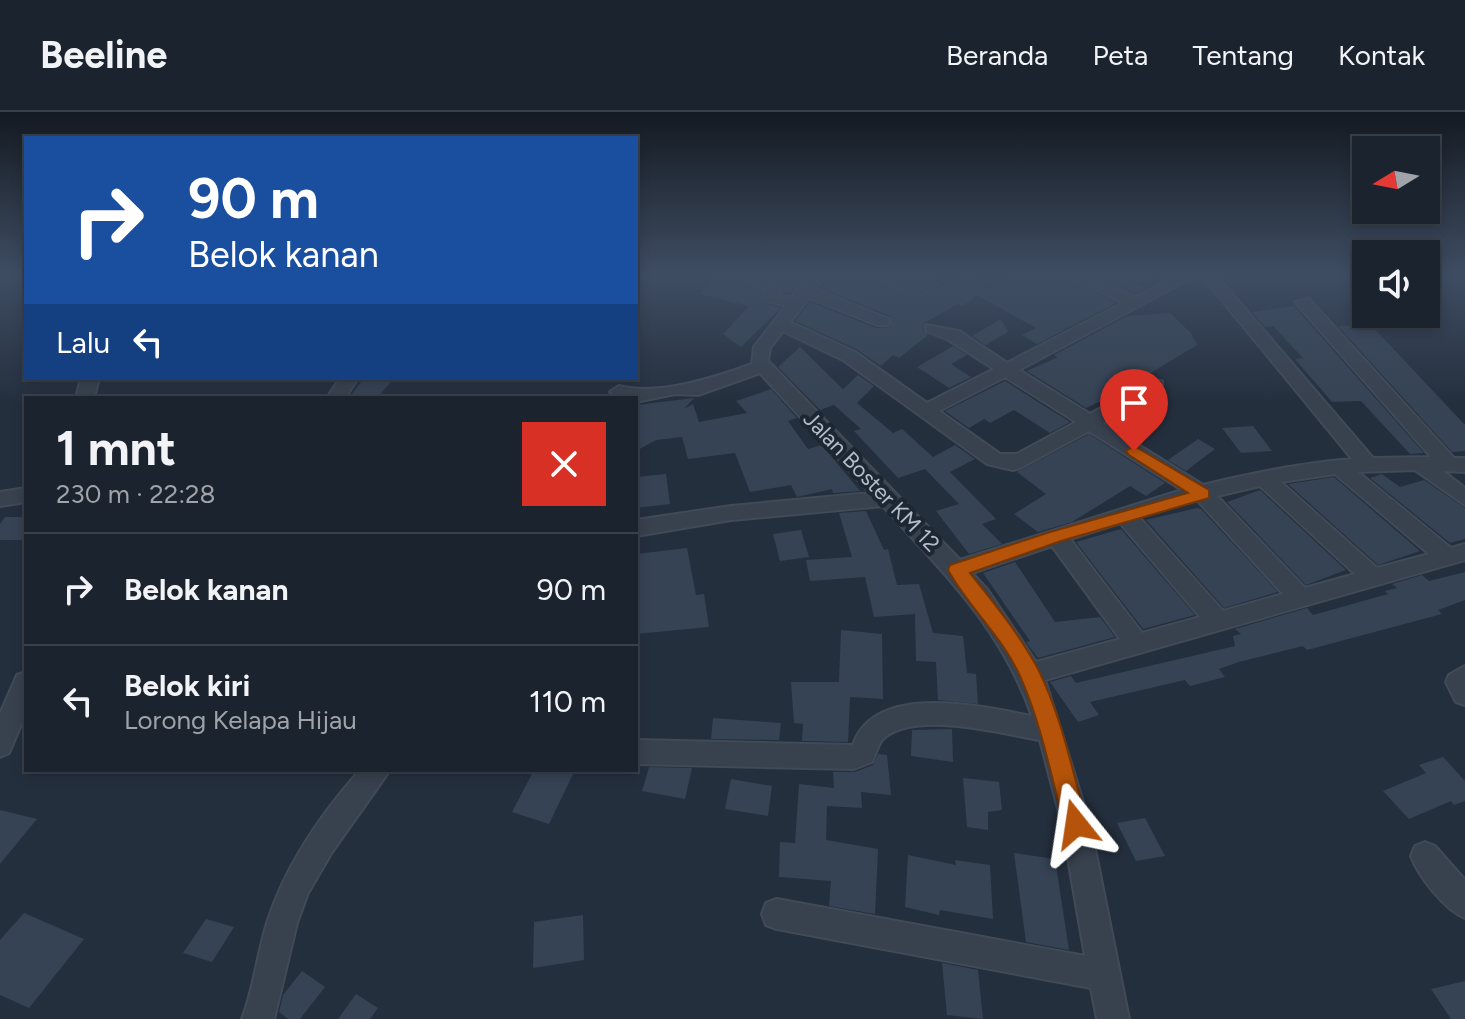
<!DOCTYPE html>
<html lang="id">
<meta charset="utf-8">
<style>
:root{--surface:#1b232e;--page:#282f3a;--text:#f1f3f6;--muted:#a0a4aa;--line:#39404a}
body{margin:0;font-family:Figtree,sans-serif;background:var(--page);color:var(--text);height:100vh;display:flex;flex-direction:column;font-size:30px;white-space:nowrap}
*{box-sizing:border-box;margin:0}
p{font-size:26px;color:var(--muted)}
.icon{flex:none;width:44px;height:44px;fill:none;stroke:currentColor;stroke-width:2;stroke-linecap:round;stroke-linejoin:round}
.map{position:relative;flex:1;overflow:hidden}
.sheet{position:absolute;left:24px;top:284px;width:614px;height:376px;display:flex;flex-direction:column;background:var(--surface);border-radius:0px;box-shadow:0 4px 12px #0003,0 0 0 2px var(--line)}
.sheet>*{flex:none}
.guide{position:absolute;left:24px;top:24px;width:614px;height:244px;border-radius:0px;box-shadow:0 4px 12px #0003,0 0 0 2px var(--line);background:#1a4fa0;color:#fff;overflow:hidden}
.needle{width:52px;rotate:260deg}
.buttons{position:absolute;left:1352px;top:24px;display:grid;gap:16px}
.buttons a{display:grid;place-items:center;width:88px;height:88px;border-radius:0px;background:var(--surface);box-shadow:0 4px 12px #0003,0 0 0 2px var(--line);font-size:40px}
.pin{position:absolute;display:grid;place-items:center;width:68px;height:68px;color:#fff;margin:-82px -34px;border-radius:50% 50% 50% 0;rotate:-45deg;box-shadow:0 0 8px #0007}
.pin .icon{rotate:45deg}
.me{position:absolute;width:88px;margin:-44px;rotate:345deg;stroke-linejoin:round;filter:drop-shadow(0 0 6px #0008)}
.turn{display:flex;align-items:center;gap:28px;height:168px;padding:0 32px;font-size:36px}
.turn .icon{width:104px;height:104px;stroke-width:2.5}
.turn b{display:block;font-size:56px;line-height:68px}
.then{display:flex;align-items:center;height:76px;padding:0 32px;background:#0003;gap:16px;font-size:30px}
.round{display:grid;place-items:center;flex:none;width:84px;height:84px;border-radius:0px;background:var(--page)}
.summary{display:flex;align-items:center;justify-content:space-between;height:136px;padding:0 32px}
h1{font-size:48px;font-weight:700;line-height:60px}
ul{padding:0;list-style:none}
li{display:flex;align-items:center;gap:24px;height:112px;padding:0 32px;border-top:2px solid var(--line)}
li div{flex:1}
li b{display:block;font-size:30px}
li em{font-style:normal}
header{display:flex;align-items:center;gap:48px;box-sizing:border-box;height:112px;padding:0 40px;background:var(--surface);border-bottom:2px solid var(--line)}
header strong{font-size:38px}
nav{display:flex;gap:44px;margin-inline-start:auto;font-size:28px}
.map>svg:first-child{display:block}
.building{fill:#364354}
.lines{fill:none;stroke-linecap:round;stroke-linejoin:round}
.minor-casing{stroke:#414a57;stroke-width:4}
.minor{fill:#38414e;fill-rule:evenodd}
.route{fill:#b45309;stroke:#753606;stroke-width:2}
.labels{text-anchor:middle;stroke-width:8;stroke-linejoin:round;paint-order:stroke}
.street-label{font-size:22px;fill:#b4bcc9;stroke:#1d2633}
</style>
<header>
<strong>Beeline</strong>
<nav><a>Beranda</a><a>Peta</a><a>Tentang</a><a>Kontak</a></nav>
</header>
<div class="map">
<svg width="1465" height="907" viewBox="0 0 1465 907">
<rect width="100%" height="100%" fill="#242f3e"/>
<path class="building" d="M715 164H738L762 180 767 192 781 196 741 235 723 222 749 194 700 182Z
M766 164H796L803 166 790 182 783 180Z
M835 164H868L914 186 930 179 900 164H923L944 174 964 164 986 176 980 180 1016 164H1067L1116 191 1037 232 1022 223 1036 216 977 183 963 194 958 192 924 211 923 219 928 223 899 246 893 243 881 254 856 237 795 209 810 190 876 216 891 215 890 204 820 176Z
M1098 164H1150L1134 171 1144 176 1136 182Z
M1294 194 1424 341 1410 342 1361 289 1332 290 1295 247 1303 246 1273 214 1265 215 1252 200Z
M1170 201 1191 221 1197 233 1142 266 1145 268 1086 296 1027 259 1058 245 1054 243 1127 204Z
M1001 207 1008 220 985 233 972 224Z
M1371 213 1465 313V339L1452 340 1338 214Z
M953 234 967 243 951 252 971 265 949 276 917 255Z
M800 235 843 277 858 263 874 274 857 291 893 321 902 317 933 345 955 333 975 347 950 360 996 407 982 412 1002 432 969 442 936 399 959 392 925 357 898 366 854 319 861 317 834 293 820 298 778 255Z
M364 266H394L377 286H349Z
M1005 269 1070 310 1050 321 1014 298 990 311 984 307 969 316 945 299Z
M771 277 797 306 788 309 808 337 822 333 860 379 833 381 832 377 797 385 791 373 750 380 735 341 688 347 682 325 656 328 636 339V293L694 286 684 297 693 292 699 310 747 301 736 289Z
M1253 314 1272 339 1241 341 1222 316Z
M1089 322 1165 371 1146 384 1130 374 1072 410 1038 420 1014 402 1046 382 1017 360Z
M1198 327 1215 337 1186 359 1168 348Z
M666 362 670 392 636 396V365Z
M1382 362 1400 375 1424 368 1465 396V427L1450 431 1370 366Z
M1334 365 1420 439 1378 453 1288 372Z
M1260 378 1346 458 1306 473 1227 390Z
M1197 396 1201 397 1278 480 1224 496 1146 408Z
M866 399 884 438 888 437 897 473 919 472 933 521 963 524 967 561 976 562 978 592 938 588 936 550 916 549 915 502 874 505 865 465 810 469 806 448 852 445 839 401Z
M5 405H26V422L21 428H0V412Z
M1121 417 1195 503 1143 517 1076 430Z
M801 418 809 445 780 449 773 422Z
M687 436 696 483 704 482 709 515 636 522V442Z
M1015 450 1055 510 1100 505 1115 525 1038 546 1026 530 1030 529 983 461Z
M1465 460V488L1438 498 1442 502 1307 538 1303 534 1239 550 1219 557 1225 565 1190 574 1185 568 1090 590 1099 603 1078 610 1050 570 1071 564 1076 571 1235 534 1233 524 1241 522 1235 517 1307 496 1313 503 1388 482 1385 479 1397 476 1392 472 1422 463 1429 469Z
M841 518 882 522 883 587 850 585 848 630 802 629 803 612 794 611 791 570H839Z
M713 606 781 611 779 628 711 627Z
M952 617 953 650 911 644 912 618Z
M878 642 887 643 891 683 861 680 862 696 827 694 826 728 878 737 875 802 829 794 831 769 779 765 780 730 795 731 799 672 834 676 833 660H855L873 653Z
M1443 645 1465 669V689L1454 693 1451 689 1409 707 1383 679 1426 661 1419 653Z
M649 655 692 656 685 687 642 679Z
M534 658H575L549 712 512 700Z
M963 666 999 670 1002 698 988 700V718L967 715Z
M731 667 772 674 768 704 725 697Z
M0 698 37 707 0 752Z
M1145 706 1165 744 1136 749 1117 711Z
M1014 741 1055 747 1069 838 1026 830Z
M908 743 956 753 955 748 990 753 993 807 940 798 939 803 905 795Z
M24 801 84 827 29 896 0 883V828Z
M583 803 584 848 533 856 534 810Z
M206 807 234 815 212 850 183 841Z
M942 851 978 858 983 907 947 903Z
M302 859 325 875 300 907H288L279 900 283 883Z
M1465 869V907H1451L1431 877Z
M356 882 378 896 370 907H338Z"/>
<g class="lines">
<defs>
<path id="minor" d="M741 164C757 164 775 165 781 183L792 186 798 175 810 164H825L815 177 889 207V213H877L809 186 790 210 855 240 927 291 994 257 947 227 926 219V213L959 219 1007 251 1123 191 1070 164H1090L1136 185 1176 164H1195L1019 258 1090 302 1150 269H1162V277L1103 311 1203 373C1252 361 1303 351 1352 347L1202 164H1217L1373 346 1431 345 1295 190 1309 187 1454 346H1465V360L1443 359 1465 376V393L1415 358 1358 360 1451 436 1465 432V448L1045 568 1090 712 1129 907H1097L1091 876 777 817 766 813 762 802 766 791 777 787 1085 844 1062 712 1040 628C1003 622 912 597 882 628 878 633 875 644 872 650L854 657 636 652V628L853 633C875 569 983 595 1032 604 1002 517 943 460 883 394L731 408 636 424V408L731 394 870 381 760 261 698 283 675 282 636 290V286H618L610 280 619 274C658 284 714 266 752 252L754 235 786 194 768 189 764 178ZM783 219 843 248 987 352 1013 358 1020 356 1089 319 1182 378 960 448 768 249 770 236ZM1005 265 1076 310 1017 342H1000L939 299ZM1335 362 1429 442 1377 456 1281 370ZM1260 374 1355 462 1305 476 1217 384ZM1197 388 1283 482 1223 499 1139 405ZM1120 411 1200 505 1142 521 1070 427ZM1052 434 1120 527 1036 550 987 477 972 461Z
M871 164H892L927 180 913 183Z
M81 266H99L94 286H76Z
M340 266H358L345 286H327Z
M26 376V390L0 394V380Z
M1465 554V593L1456 590 1446 570 1449 563Z
M26 560V601L9 641 0 645V602L17 563Z
M360 658H390L332 740 308 781 297 811 274 907H242C254 876 257 843 267 811 285 754 320 703 360 658Z
M1425 730 1435 734 1465 768V806C1444 797 1419 765 1411 744L1415 734Z"/>
</defs>
<use href="#minor" class="minor-casing"/>
<use href="#minor" class="minor"/>
</g>
<linearGradient id="sky" x2="0" y2="1"><stop stop-color="#141a22"/><stop offset="0.56" stop-color="#3f4d63"/><stop offset="1" stop-color="#3f4d63" stop-opacity="0"/></linearGradient>
<rect width="1465" height="291" fill="url(#sky)"/>
<path class="route" d="M1134 334 1209 378V386L1061 429 970 461C995 492 1019 522 1038 557 1062 605 1073 661 1087 712L1084 720 1076 723 1068 720 1064 712C1051 663 1041 611 1020 564 1002 524 969 496 948 458L950 453 1050 420 1188 381 1129 343 1126 339Z"/>
<g class="labels">
<g class="street-label">
<text transform="translate(872 369) rotate(46)" y="8">Jalan Boster KM 12</text>
</g>
</g>
</svg>
<div class="buttons">
<a><svg class="needle" viewBox="-14 -14 28 28"><path d="M0-13l5 13h-10z" fill="#e53935"/><path d="M0 13l5-13h-10z" fill="#a0a4aa"/></svg></a>
<a><svg class="icon" aria-label="sound" viewBox="0 0 24 24"><path d="M4 9h4l5-4v14l-5-4H4zM17 9q2 3 0 6"/></svg></a>
</div>
<div class="pin" style="left:1134px;top:339px;background:#d93025"><svg class="icon" aria-label="arrive" viewBox="0 0 24 24"><path d="M6 21V4h12l-3 4 3 4H6"/></svg></div>
<svg class="me" style="left:1076px;top:712px" viewBox="-20 -20 40 40"><path d="M0-17L14 15 0 8-14 15z" fill="#b45309" stroke="#fff" stroke-width="4"/></svg>
<div class="guide">
<div class="turn"><svg class="icon" aria-label="right" viewBox="0 0 24 24"><path d="M7 20v-9h11M14 6l5 5-5 5"/></svg><div><b>90 m</b>Belok kanan</div></div>
<div class="then">Lalu<svg class="icon" aria-label="left" viewBox="0 0 24 24"><path d="M17 20v-9H6M10 6l-5 5 5 5"/></svg></div>
</div>
<section class="sheet">
<div class="summary"><div><h1>1 mnt</h1><p>230 m · 22:28</p></div><a class="round" style="background:#d93025;color:#fff"><svg class="icon" aria-label="close" viewBox="0 0 24 24"><path d="M6 6l12 12M18 6L6 18"/></svg></a></div>
<ul>
<li><svg class="icon" aria-label="right" viewBox="0 0 24 24"><path d="M7 20v-9h11M14 6l5 5-5 5"/></svg><div><b>Belok kanan</b></div><em>90 m</em></li>
<li><svg class="icon" aria-label="left" viewBox="0 0 24 24"><path d="M17 20v-9H6M10 6l-5 5 5 5"/></svg><div><b>Belok kiri</b><p>Lorong Kelapa Hijau</p></div><em>110 m</em></li>
</ul>
</section>
</div>
